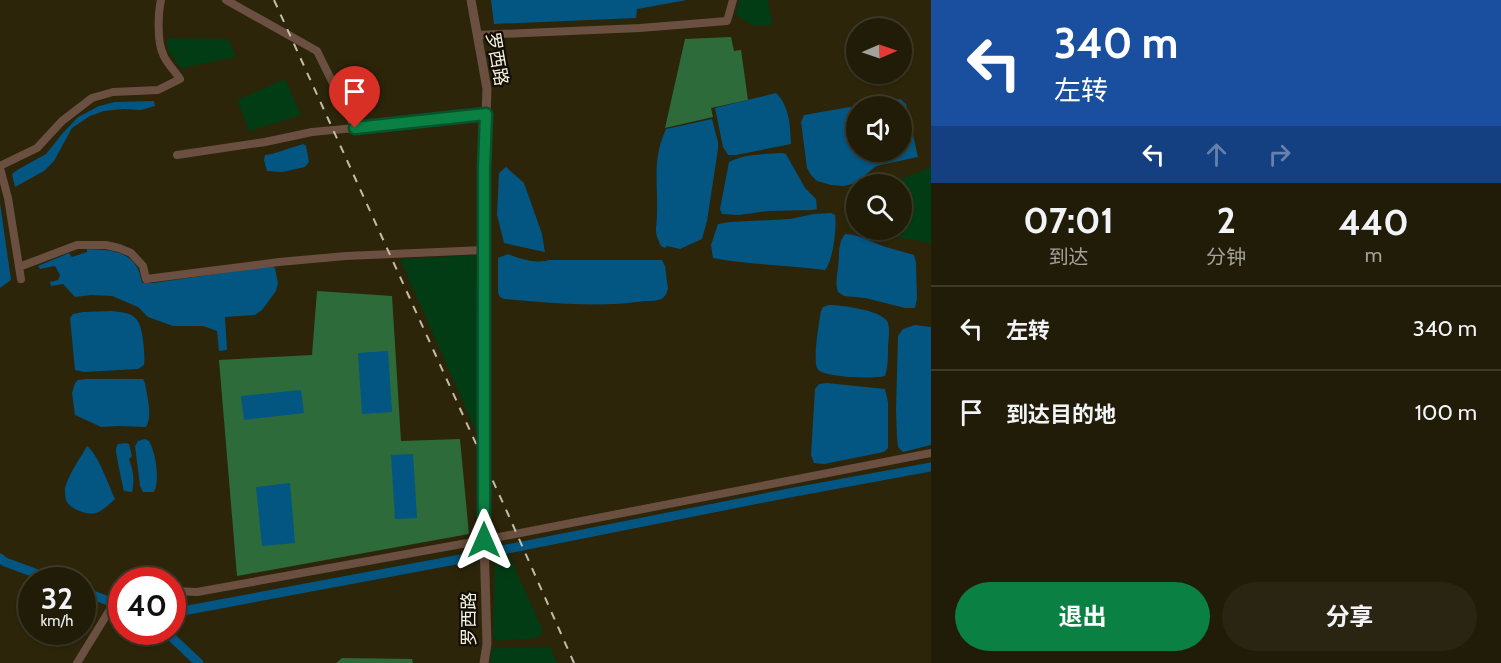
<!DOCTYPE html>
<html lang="zh">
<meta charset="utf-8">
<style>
:root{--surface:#211c08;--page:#292512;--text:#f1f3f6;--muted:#a2a19c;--line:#3e3a29;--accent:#0b8043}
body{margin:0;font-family:Cabin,"Noto Sans SC",sans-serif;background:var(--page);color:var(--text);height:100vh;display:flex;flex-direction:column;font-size:22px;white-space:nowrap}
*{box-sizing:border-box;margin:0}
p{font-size:20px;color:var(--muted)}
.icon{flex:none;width:33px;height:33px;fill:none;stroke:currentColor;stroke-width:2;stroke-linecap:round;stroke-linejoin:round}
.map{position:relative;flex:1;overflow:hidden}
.panel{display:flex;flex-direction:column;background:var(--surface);width:570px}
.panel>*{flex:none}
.banner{background:#1a4fa0;color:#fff;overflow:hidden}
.needle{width:39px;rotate:88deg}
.fabs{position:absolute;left:846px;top:18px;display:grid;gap:12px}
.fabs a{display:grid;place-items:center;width:66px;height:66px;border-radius:50%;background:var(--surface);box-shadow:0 2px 4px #0004,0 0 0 2px var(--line);font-size:30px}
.speed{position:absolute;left:18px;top:567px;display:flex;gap:12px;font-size:30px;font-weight:700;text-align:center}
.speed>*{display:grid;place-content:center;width:78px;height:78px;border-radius:50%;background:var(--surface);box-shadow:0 2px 4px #0004,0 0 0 2px var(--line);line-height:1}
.speed small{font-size:15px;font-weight:400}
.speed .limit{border:9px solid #d22;background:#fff;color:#111}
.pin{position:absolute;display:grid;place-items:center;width:51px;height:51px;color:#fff;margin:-62px -26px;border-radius:50% 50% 50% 0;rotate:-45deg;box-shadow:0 0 6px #0007}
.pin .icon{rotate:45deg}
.me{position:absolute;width:66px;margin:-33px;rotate:0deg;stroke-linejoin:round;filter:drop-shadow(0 0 4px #0008)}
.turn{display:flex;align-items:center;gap:21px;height:126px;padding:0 24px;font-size:27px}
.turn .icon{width:78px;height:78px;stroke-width:2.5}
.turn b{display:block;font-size:42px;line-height:51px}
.lanes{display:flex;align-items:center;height:57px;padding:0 24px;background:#0003;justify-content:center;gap:30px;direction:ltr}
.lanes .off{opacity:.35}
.eta{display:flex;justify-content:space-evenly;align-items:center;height:102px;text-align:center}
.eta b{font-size:36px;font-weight:700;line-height:42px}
.cta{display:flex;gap:12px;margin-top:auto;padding:12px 24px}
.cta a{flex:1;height:69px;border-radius:36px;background:var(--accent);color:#fff;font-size:24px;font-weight:700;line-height:69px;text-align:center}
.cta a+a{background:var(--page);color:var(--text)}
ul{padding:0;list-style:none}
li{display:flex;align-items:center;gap:18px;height:84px;padding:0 24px;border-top:2px solid var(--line)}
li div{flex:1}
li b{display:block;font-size:22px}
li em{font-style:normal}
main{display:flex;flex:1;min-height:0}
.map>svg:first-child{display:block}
.green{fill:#023c14}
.forest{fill:#2d6b3a}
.water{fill:#035582}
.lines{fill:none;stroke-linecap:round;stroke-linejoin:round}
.canal{stroke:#035582;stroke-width:9}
.minor{stroke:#6b4f40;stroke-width:8}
.tertiary{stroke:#6b4f40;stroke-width:9}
.rail{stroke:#c2bdaa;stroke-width:2;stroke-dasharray:8 8;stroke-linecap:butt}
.route-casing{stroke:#07532c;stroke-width:15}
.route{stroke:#0b8043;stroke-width:10}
.labels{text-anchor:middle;stroke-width:4.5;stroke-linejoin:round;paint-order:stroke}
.street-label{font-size:18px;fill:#f5f1e1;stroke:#120e04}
</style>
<main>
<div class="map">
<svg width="931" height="663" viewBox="0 0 931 663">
<rect width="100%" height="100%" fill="#2c250a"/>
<path class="green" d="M739 0H768L772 25 754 26 736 15Z
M167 38 228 39 236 57 186 67 182 70 168 50Z
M285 79 301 115 249 131 237 100Z
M931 167V243L902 238 875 230H902V184H890Z
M476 255 479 429H475L400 259Z
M510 557 542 629V633L536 638 498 641 493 637 495 559Z
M550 647 557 663H490L492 648Z"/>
<path class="forest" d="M731 37 734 51 741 50 748 100 711 108 713 117 665 128 685 39Z
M317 291 392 296 401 441 460 439 469 534 237 576 219 360 312 355Z
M342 658 412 659 413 663H336Z"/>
<path class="water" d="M491 0H687L637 9 636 18 494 24Z
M776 93C790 107 790 126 791 144L736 155H728L723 147 715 108Z
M900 99 906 104 918 157 876 166 856 183 844 186 831 185 817 181 811 175 807 168 801 122 804 115 850 107 856 109V152H902V106H865L868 105Z
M154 101 155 106 141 110 124 109 104 111 90 116 72 128 54 161 44 171 15 187 12 174 17 170 46 154 62 134 78 117 99 106 115 102Z
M712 119 718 142V149L707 221 702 239 680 249 667 246 665 248 661 246C653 229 657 230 657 214 658 181 652 160 666 129Z
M303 144 306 146 309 162 305 167 282 172 267 171 264 160 265 155 272 154Z
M782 153 786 154 805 188 816 199 817 209 812 210 768 211 739 215 722 214 720 209 729 162C744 154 765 154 782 153Z
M506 167 524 183 542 234 545 252 504 243 497 215 499 173Z
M0 203 11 280 0 288Z
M831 213 835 215C837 228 833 261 825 270 788 265 750 265 713 258L711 245 718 224 730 222 790 219 814 214Z
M845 234C860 234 872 243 886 247 895 250 905 252 914 255L916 263 917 298 915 308H905L865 298 844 296 838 292C835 283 837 277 838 267 840 255 837 244 845 234Z
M87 249C105 250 128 249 138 269 140 273 141 279 142 283H153L271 266 275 268 278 283 276 291 262 310 255 315 225 317 227 350 219 351 217 331 203 326H173L148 317 138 307 112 296 91 295 75 297 63 284 51 286 50 282 58 280 60 275 55 266 40 269 38 266 69 253 72 257 87 252Z
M508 254C520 259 536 264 549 260H662L665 266 668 289C667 292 666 295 663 298 659 301 650 301 645 301 599 308 550 303 504 299L500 297 498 293V258Z
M829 305C841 305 880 310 887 321 891 327 888 341 888 348 888 358 888 367 885 376 874 379 821 378 817 368 813 357 819 323 821 311L823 307Z
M112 311C135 313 140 317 143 340 144 349 145 357 144 365L138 369 84 372 75 370 70 318 73 314 83 312Z
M915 325 931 327V445L903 452 898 447 897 438 896 410 898 336 903 329Z
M388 351 392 412 362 414 358 353Z
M86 379H143L145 383C147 397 153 415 146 427L118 426 101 427 75 415 72 393 75 383 78 380Z
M827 383 885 389 888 402V448L884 452 824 464 814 463 811 455 815 389 819 384Z
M301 390 304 413 244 420 241 396Z
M145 439 149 441C156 453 160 480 154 492H143L140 486 135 446 138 441Z
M126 443 129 444 132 456 129 459C133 469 135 481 132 492L124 491C123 487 115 451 116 449 116 447 117 446 118 444Z
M87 446C98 454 109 486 115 499 109 504 103 511 96 513 88 516 71 509 67 502 65 499 65 491 65 488 69 473 80 459 87 446Z
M413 454 417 518 395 519 391 455Z
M290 483 295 543 262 546 256 487Z"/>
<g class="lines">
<path class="canal" d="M497 551 789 493 931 467
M0 558 5 562 54 580
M82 591 122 606
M172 613 477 556
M166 632 199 663"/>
<path class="minor" d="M226 0 317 51 355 128 486 114
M477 35 640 28 727 21 733 0
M177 155 265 142 312 132 355 128
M0 166 37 148 62 121 92 98 113 92 158 90 180 79C175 71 166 63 163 54 157 42 158 13 161 0
M0 168 8 198 21 279
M19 267 77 245H106L119 248 131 253 143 266 146 279 279 262 346 256 484 250
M172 591 197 592 484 540 931 453
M77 663 122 590"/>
<path class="tertiary" d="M471 0 487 89 484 169V540L487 644 484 663"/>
<path class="rail" d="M274 0 508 514 574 663"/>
</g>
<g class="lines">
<defs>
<path id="route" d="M355 128 486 114 484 169V540"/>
</defs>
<use href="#route" class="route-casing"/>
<use href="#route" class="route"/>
</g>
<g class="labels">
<g class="street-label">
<text transform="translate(497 59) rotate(80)" y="6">罗西路</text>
<text transform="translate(469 619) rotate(-90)" y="6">罗西路</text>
</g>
</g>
</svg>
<div class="fabs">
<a><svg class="needle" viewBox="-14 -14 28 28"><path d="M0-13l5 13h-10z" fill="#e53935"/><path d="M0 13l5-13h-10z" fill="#a2a19c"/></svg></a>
<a><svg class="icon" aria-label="sound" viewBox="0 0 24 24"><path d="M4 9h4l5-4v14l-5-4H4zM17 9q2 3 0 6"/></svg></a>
<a><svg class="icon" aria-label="search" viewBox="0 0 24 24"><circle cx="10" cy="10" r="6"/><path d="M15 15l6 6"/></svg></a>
</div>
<div class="speed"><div>32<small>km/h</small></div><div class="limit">40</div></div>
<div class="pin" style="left:355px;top:128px;background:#d93025"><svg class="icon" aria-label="arrive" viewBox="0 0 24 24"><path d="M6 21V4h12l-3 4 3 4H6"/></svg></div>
<svg class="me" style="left:484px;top:540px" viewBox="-20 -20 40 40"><path d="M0-17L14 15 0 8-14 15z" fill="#0b8043" stroke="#fff" stroke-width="4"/></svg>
</div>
<section class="panel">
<div class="banner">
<div class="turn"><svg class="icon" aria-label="left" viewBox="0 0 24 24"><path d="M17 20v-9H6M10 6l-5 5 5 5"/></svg><div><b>340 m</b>左转</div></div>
<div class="lanes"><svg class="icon" aria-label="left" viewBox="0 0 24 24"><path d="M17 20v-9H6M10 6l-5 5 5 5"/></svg><svg class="icon off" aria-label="ahead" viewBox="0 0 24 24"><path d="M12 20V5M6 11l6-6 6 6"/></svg><svg class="icon off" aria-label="right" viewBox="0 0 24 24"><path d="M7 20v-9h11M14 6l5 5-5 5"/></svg></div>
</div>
<div class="eta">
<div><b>07:01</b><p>到达</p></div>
<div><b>2</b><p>分钟</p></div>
<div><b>440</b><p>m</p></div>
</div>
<ul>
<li><svg class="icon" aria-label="left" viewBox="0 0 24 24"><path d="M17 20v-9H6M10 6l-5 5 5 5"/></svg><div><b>左转</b></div><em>340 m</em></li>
<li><svg class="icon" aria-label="arrive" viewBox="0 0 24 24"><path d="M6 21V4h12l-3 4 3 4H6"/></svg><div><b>到达目的地</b></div><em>100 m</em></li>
</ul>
<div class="cta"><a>退出</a><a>分享</a></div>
</section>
</main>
